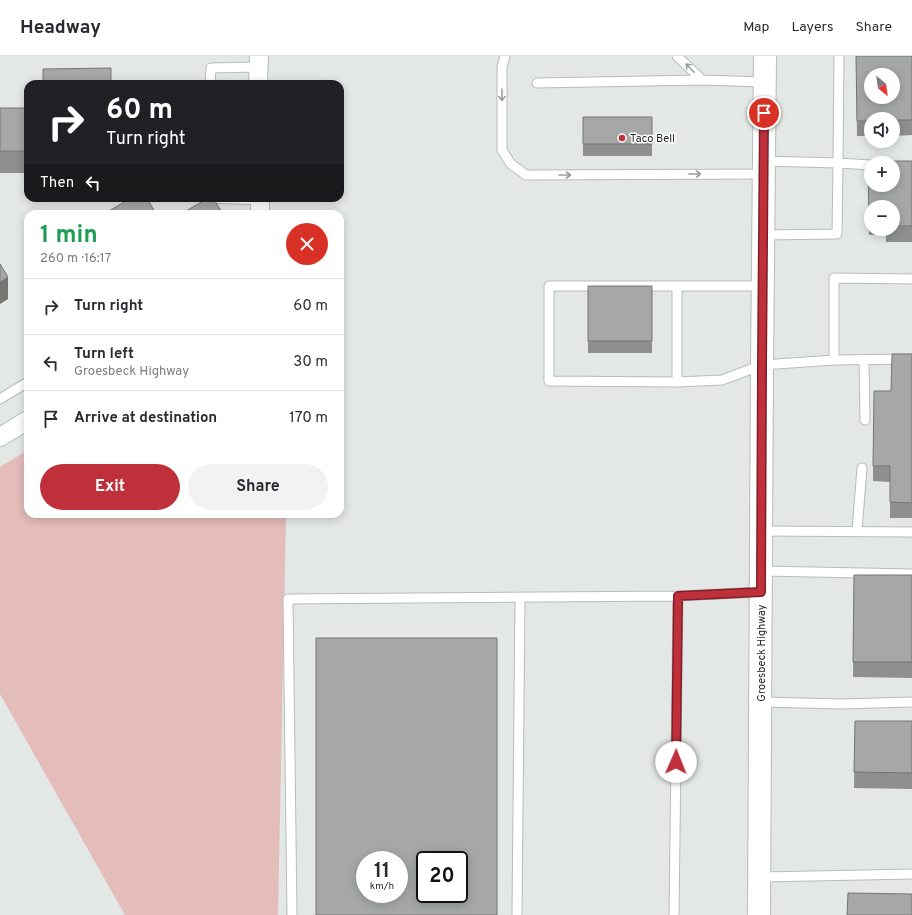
<!DOCTYPE html>
<meta charset="utf-8">
<style>
:root{--surface:#fff;--page:#f2f2f3;--text:#2b2b33;--muted:#7c7c81;--line:#e1e1e2;--accent:#c0303b}
body{margin:0;font-family:Overpass,sans-serif;background:var(--page);color:var(--text);height:100vh;display:flex;flex-direction:column;font-size:15px;white-space:nowrap}
*{box-sizing:border-box;margin:0}
p{font-size:13px;color:var(--muted)}
.icon{flex:none;width:22px;height:22px;fill:none;stroke:currentColor;stroke-width:2;stroke-linecap:round;stroke-linejoin:round}
.map{position:relative;flex:1;overflow:hidden}
.side{position:absolute;left:24px;top:154px;width:320px;height:308px;display:flex;flex-direction:column;background:var(--surface);border-radius:12px;box-shadow:0 2px 10px #0003}
.side>*{flex:none}
.hud{position:absolute;left:24px;top:24px;width:320px;height:122px;border-radius:12px;box-shadow:0 2px 10px #0003;background:#202124;color:#fff;overflow:hidden}
.needle{width:26px;rotate:151deg}
.fabs{position:absolute;left:864px;top:12px;display:grid;gap:8px}
.fabs a{display:grid;place-items:center;width:36px;height:36px;border-radius:50%;background:var(--surface);box-shadow:0 2px 10px #0003;font-size:20px}
.speed{position:absolute;left:356px;top:795px;display:flex;gap:8px;font-size:20px;font-weight:700;text-align:center}
.speed>*{display:grid;place-content:center;width:52px;height:52px;border-radius:50%;background:var(--surface);box-shadow:0 2px 10px #0003;line-height:1}
.speed small{font-size:10px;font-weight:400}
.speed .limit{border:2px solid #111;border-radius:6px;background:#fff;color:#111}
.pin{position:absolute;display:grid;place-items:center;width:34px;height:34px;color:#fff;margin:-17px;border:2px solid #fff;border-radius:50%;box-shadow:0 1px 4px #0007}
.me{position:absolute;width:44px;margin:-22px;rotate:1deg;stroke-linejoin:round;filter:drop-shadow(0 0 3px #0008)}
.turn{display:flex;align-items:center;gap:14px;height:84px;padding:0 16px;font-size:18px}
.turn .icon{width:52px;height:52px;stroke-width:2.5}
.turn b{display:block;font-size:28px;line-height:34px}
.then{display:flex;align-items:center;height:38px;padding:0 16px;background:#0003;gap:8px;font-size:15px}
.round{display:grid;place-items:center;flex:none;width:42px;height:42px;border-radius:21px;background:var(--page)}
.headline{display:flex;align-items:center;justify-content:space-between;height:68px;padding:0 16px}
h1{font-size:24px;font-weight:700;line-height:30px;color:#1e9e55}
.primary-button{display:flex;gap:8px;margin-top:auto;padding:8px 16px}
.primary-button a{flex:1;height:46px;border-radius:24px;background:var(--accent);color:#fff;font-size:16px;font-weight:700;line-height:46px;text-align:center}
.primary-button a+a{background:var(--page);color:var(--text)}
ul{padding:0;list-style:none}
li{display:flex;align-items:center;gap:12px;height:56px;padding:0 16px;border-top:1px solid var(--line)}
li div{flex:1}
li b{display:block;font-size:15px}
li em{font-style:normal}
header{display:flex;align-items:center;gap:24px;box-sizing:border-box;height:56px;padding:0 20px;background:var(--surface);border-bottom:1px solid var(--line)}
header strong{font-size:19px}
nav{display:flex;gap:22px;margin-inline-start:auto;font-size:14px}
.map>svg:first-child{display:block}
.green{fill:#e4bcba}
.lines{fill:none;stroke-linecap:round;stroke-linejoin:round}
.service-casing{stroke:#b8bcba;stroke-width:11}
.minor-casing{stroke:#b8bcba;stroke-width:20}
.primary-casing{stroke:#b8bcba;stroke-width:24}
.service{stroke:#fff;stroke-width:9}
.minor{stroke:#fff;stroke-width:18}
.primary{stroke:#fff;stroke-width:22}
.wall{fill:#8e908f;fill-rule:evenodd}
.shaded-wall{fill:#747674}
.building{fill:#a5a8a6;stroke:#747674;fill-rule:evenodd}
.oneway{stroke:#9c9d9d}
.route-casing{stroke:#7d1f26;stroke-width:10}
.route{stroke:#c0303b;stroke-width:7}
.poi-dot{fill:#c0303b;stroke:#fff;stroke-width:1.5}
.labels{text-anchor:middle;stroke-width:3;stroke-linejoin:round;paint-order:stroke}
.poi-label{font-size:11px;fill:#242525;stroke:#fff;text-anchor:start}
.street-label{font-size:11px;fill:#242525;stroke:#fff}
</style>
<header>
<strong>Headway</strong>
<nav><a>Map</a><a>Layers</a><a>Share</a></nav>
</header>
<div class="map">
<svg width="912" height="859" viewBox="0 0 912 859">
<rect width="100%" height="100%" fill="#e3e7e5"/>
<path class="green" d="M28 394V458H286L278 859H125L0 638V411Z"/>
<g class="lines">
<defs>
<path id="service" d="M505 0 502 11V94L511 108 526 119 764 118
M677 0 702 24
M537 27 702 24 764 26
M210 28 211 12 258 11
M764 105 838 107 839 0
M207 142 260 144
M764 179 837 178 838 107 871 109
M677 230V326
M763 230H549V325L677 326 722 324 762 309 834 304 912 303
M834 304V222L912 223
M864 304 865 364
M0 343 28 326
M762 475 912 476
M857 475 862 412
M761 515 912 518
M678 540 761 536
M761 646 842 648 912 646
M759 821 912 818
M292 859 288 543 678 540 674 859
M517 859 520 541"/>
<path id="minor" d="M258 28 259 0
M260 142V158
M0 381 28 364"/>
<path id="primary" d="M759 859 762 309 765 0"/>
</defs>
<use href="#service" class="service-casing"/>
<use href="#minor" class="minor-casing"/>
<use href="#primary" class="primary-casing"/>
<use href="#service" class="service"/>
<use href="#minor" class="minor"/>
<use href="#primary" class="primary"/>
</g>
<path class="wall" d="M856 0H912V79L893 80V63H871V80H857Z
M0 52H28V117H0Z
M583 61H652V100H583Z
M912 105V186H886V178L869 179 868 115 871 129ZM871 151H893V173H871Z
M588 230H652V297H588Z
M912 298V462H890V426L873 425V410L891 335Z
M854 519H912V622L853 621Z
M855 665H912V733L854 732Z"/>
<path class="shaded-wall" d="M8 221V243L0 248V226Z"/>
<path class="building" d="M856 0H912V64H893V63H871V65H857ZM871 19H893V41H871Z
M111 12V28H43V13Z
M0 52H28V95H0Z
M583 61H652V88H583Z
M885 105H912V170H893V151H871V163H869L868 115H871V129H893V107H885Z
M131 142H147L156 158H104Z
M208 142H213L223 158H181Z
M0 208 8 221 0 226Z
M588 230H652V285H588Z
M892 298H912V447L890 446V410H873L874 335H891Z
M854 519H912V606H853Z
M316 582H497V859H316ZM365 804H399V838H365ZM425 804H459V838H425Z
M855 665H912V717L854 716Z
M848 837 912 838V859H847Z"/>
<defs><path id="oneway-shaft" d="M-6 0H5M1.5-3L5.5 0L1.5 3" fill="none" stroke-width="1.6" stroke-linecap="round" stroke-linejoin="round"/></defs>
<g class="oneway">
<use href="#oneway-shaft" transform="translate(690 12) rotate(-135)"/>
<use href="#oneway-shaft" transform="translate(502 39) rotate(90)"/>
<use href="#oneway-shaft" transform="translate(695 118)"/>
<use href="#oneway-shaft" transform="translate(565 119)"/>
</g>
<g class="lines">
<defs>
<path id="route" d="M676 706 678 540 761 536 762 309 764 57"/>
</defs>
<use href="#route" class="route-casing"/>
<use href="#route" class="route"/>
</g>
<circle class="poi-dot" cx="622" cy="82" r="4"/>
<g class="labels">
<g class="poi-label">
<text x="630" y="86">Taco Bell</text>
</g>
<g class="street-label">
<text transform="translate(761 597) rotate(-90)" y="4">Groesbeck Highway</text>
</g>
</g>
</svg>
<div class="fabs">
<a><svg class="needle" viewBox="-14 -14 28 28"><path d="M0-13l5 13h-10z" fill="#e53935"/><path d="M0 13l5-13h-10z" fill="#7c7c81"/></svg></a>
<a><svg class="icon" aria-label="sound" viewBox="0 0 24 24"><path d="M4 9h4l5-4v14l-5-4H4zM17 9q2 3 0 6"/></svg></a>
<a>+</a>
<a>−</a>
</div>
<div class="speed"><div>11<small>km/h</small></div><div class="limit">20</div></div>
<div class="pin" style="left:764px;top:57px;background:#d93025"><svg class="icon" aria-label="arrive" viewBox="0 0 24 24"><path d="M6 21V4h12l-3 4 3 4H6"/></svg></div>
<svg class="me" style="left:676px;top:706px" viewBox="-20 -20 40 40"><circle r="19" fill="#fff"/><path d="M0-13L10 11 0 6-10 11z" fill="#c0303b"/></svg>
<div class="hud">
<div class="turn"><svg class="icon" aria-label="right" viewBox="0 0 24 24"><path d="M7 20v-9h11M14 6l5 5-5 5"/></svg><div><b>60 m</b>Turn right</div></div>
<div class="then">Then<svg class="icon" aria-label="left" viewBox="0 0 24 24"><path d="M17 20v-9H6M10 6l-5 5 5 5"/></svg></div>
</div>
<section class="side">
<div class="headline"><div><h1>1 min</h1><p>260 m · 16:17</p></div><a class="round" style="background:#d93025;color:#fff"><svg class="icon" aria-label="close" viewBox="0 0 24 24"><path d="M6 6l12 12M18 6L6 18"/></svg></a></div>
<ul>
<li><svg class="icon" aria-label="right" viewBox="0 0 24 24"><path d="M7 20v-9h11M14 6l5 5-5 5"/></svg><div><b>Turn right</b></div><em>60 m</em></li>
<li><svg class="icon" aria-label="left" viewBox="0 0 24 24"><path d="M17 20v-9H6M10 6l-5 5 5 5"/></svg><div><b>Turn left</b><p>Groesbeck Highway</p></div><em>30 m</em></li>
<li><svg class="icon" aria-label="arrive" viewBox="0 0 24 24"><path d="M6 21V4h12l-3 4 3 4H6"/></svg><div><b>Arrive at destination</b></div><em>170 m</em></li>
</ul>
<div class="primary-button"><a>Exit</a><a>Share</a></div>
</section>
</div>
